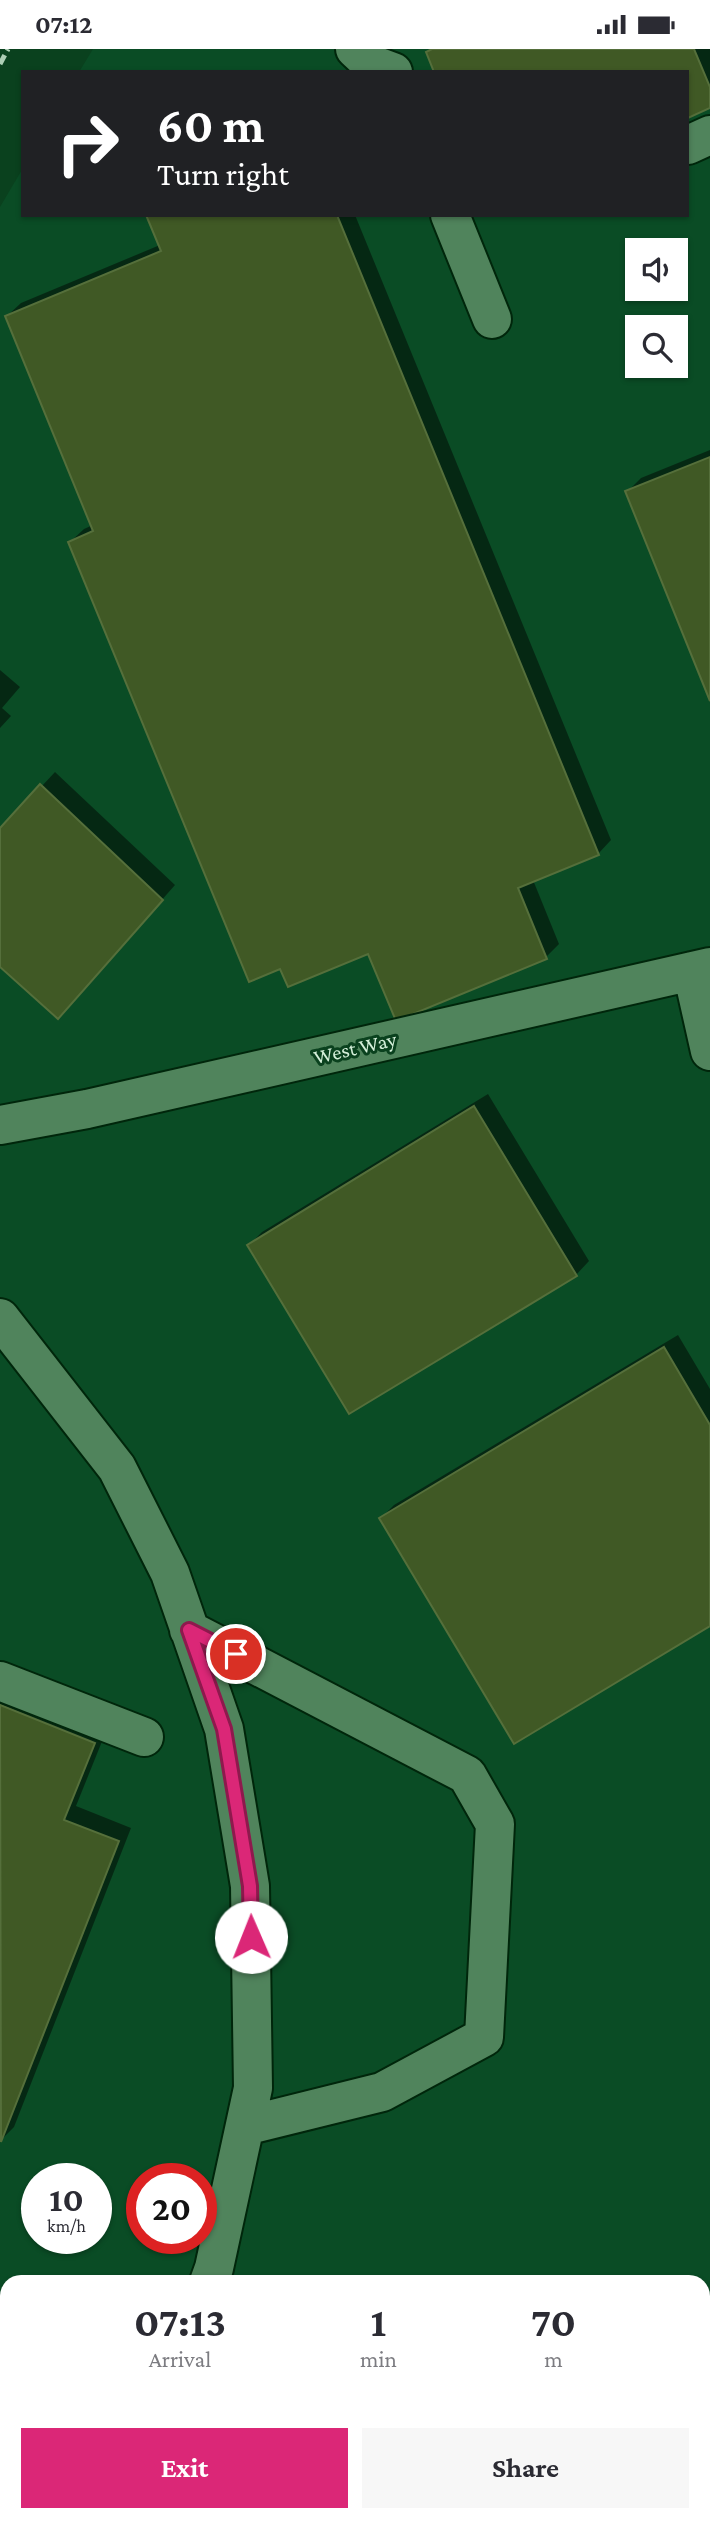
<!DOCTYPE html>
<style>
:root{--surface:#fff;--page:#f7f7f7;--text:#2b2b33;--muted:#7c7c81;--accent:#db2777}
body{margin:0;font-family:"Crimson Pro",serif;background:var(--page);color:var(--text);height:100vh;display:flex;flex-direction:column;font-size:26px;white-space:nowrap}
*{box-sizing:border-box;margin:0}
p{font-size:23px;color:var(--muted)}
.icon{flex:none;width:38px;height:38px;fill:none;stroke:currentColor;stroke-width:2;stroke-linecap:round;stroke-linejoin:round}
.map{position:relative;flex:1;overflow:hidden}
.details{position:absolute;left:0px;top:2226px;width:710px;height:247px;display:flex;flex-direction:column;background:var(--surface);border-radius:21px 21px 0 0;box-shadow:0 2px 5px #0004}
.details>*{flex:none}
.guide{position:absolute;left:21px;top:21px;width:668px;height:147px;border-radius:0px;box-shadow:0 2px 5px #0004;background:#202124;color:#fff;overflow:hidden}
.buttons{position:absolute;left:625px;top:189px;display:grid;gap:14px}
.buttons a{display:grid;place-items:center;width:63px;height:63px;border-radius:0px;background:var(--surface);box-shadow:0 2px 5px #0004;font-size:35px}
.speed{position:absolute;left:21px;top:2114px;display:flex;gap:14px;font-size:35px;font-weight:700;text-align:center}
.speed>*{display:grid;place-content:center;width:91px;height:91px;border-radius:50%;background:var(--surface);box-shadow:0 2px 5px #0004;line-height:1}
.speed small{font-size:18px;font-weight:400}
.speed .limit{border:10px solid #d22;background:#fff;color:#111}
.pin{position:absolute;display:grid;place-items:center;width:60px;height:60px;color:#fff;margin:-30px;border:4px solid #fff;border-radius:50%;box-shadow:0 2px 7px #0007}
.me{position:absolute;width:77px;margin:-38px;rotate:359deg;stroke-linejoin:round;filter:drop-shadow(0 0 5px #0008)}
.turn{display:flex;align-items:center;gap:24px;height:147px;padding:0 21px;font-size:32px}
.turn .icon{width:91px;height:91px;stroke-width:2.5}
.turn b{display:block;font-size:49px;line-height:60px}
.eta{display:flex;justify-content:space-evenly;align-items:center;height:119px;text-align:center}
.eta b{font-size:42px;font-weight:700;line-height:49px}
.cta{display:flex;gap:14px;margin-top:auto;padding:14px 21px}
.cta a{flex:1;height:80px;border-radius:0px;background:var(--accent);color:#fff;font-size:28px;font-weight:700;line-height:80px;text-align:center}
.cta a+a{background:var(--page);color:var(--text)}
.status{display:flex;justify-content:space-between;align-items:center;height:49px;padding:0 35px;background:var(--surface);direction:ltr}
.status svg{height:19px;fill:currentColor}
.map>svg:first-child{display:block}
.built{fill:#0a4c25;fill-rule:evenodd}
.green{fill:#8c463b}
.shadow{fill:#0007}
.building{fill:#405925;stroke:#556f3b;stroke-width:2}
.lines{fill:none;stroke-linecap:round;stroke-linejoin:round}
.minor-casing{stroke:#00260b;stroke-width:42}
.minor{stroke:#50845c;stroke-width:38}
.rail{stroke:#adceb5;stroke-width:5;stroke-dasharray:10 5;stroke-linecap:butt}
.route-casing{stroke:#8e194d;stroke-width:18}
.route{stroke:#db2777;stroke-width:12}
.labels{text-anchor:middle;stroke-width:6;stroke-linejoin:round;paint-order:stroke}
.street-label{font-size:21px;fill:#d4efd9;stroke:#0a411e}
</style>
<div class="status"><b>07:12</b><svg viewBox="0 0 49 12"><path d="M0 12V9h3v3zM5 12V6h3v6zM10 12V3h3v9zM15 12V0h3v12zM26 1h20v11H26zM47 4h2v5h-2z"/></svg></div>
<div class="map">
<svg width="710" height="2472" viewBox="0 0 710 2472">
<rect width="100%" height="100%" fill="#0a411e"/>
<path class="built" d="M93 0H710V2302L704 2305V2233H7V2261L0 2258V158L23 119V166H688V23H79ZM637 201H676V240H637ZM637 278H676V317H637ZM37 2130H96V2189H37ZM142 2130H201V2189H142Z"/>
<path class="green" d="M710 2302V2472H634L636 2466H704V2305Z"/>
<path class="shadow" d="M431 0H710V57L688 67V23L428 3Z
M148 166H355L611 791 598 805 533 831 559 895 546 908 369 903 70 493 84 480 93 476 7 267 21 254 160 196Z
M710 401V647L627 443 641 429Z
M0 621 20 638 2 659 11 667 0 679Z
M55 723 175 836 71 954 0 916V782Z
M488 1045 589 1212 576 1226 249 1196 262 1183Z
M678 1286 710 1340V1575L381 1469 394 1456Z
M0 1638 107 1680 76 1757 131 1779 14 2078 1 2091Z"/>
<path class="building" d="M432 0H694L710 38V59L688 69V23H434L426 3Z
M146 166H337L599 806 518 839 547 910 396 972 368 905 288 938 280 920 249 933 68 493 93 482 5 267 161 202Z
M710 408V652L625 442Z
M40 735 163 851 58 970 0 918V779Z
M474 1057 577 1227 349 1365 247 1196Z
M664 1298 710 1376V1577L514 1695 379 1469Z
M0 1656 95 1694 64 1771 119 1792 1 2093Z"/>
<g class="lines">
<defs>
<path id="minor" d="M355 0 371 15 393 23
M688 96 710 86
M450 166 492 270
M692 922 710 1002
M0 1076 87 1060 710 918
M0 1269 117 1419 170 1524 224 1680 250 1837 253 2039 214 2219 209 2233
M189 1581 467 1726 495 1775 484 1988 382 2043 245 2077
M0 1632 144 1688
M120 2472 123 2466"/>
</defs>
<use href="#minor" class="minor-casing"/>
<use href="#minor" class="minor"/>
<path class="rail" d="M0 15 8 0"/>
</g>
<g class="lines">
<defs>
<path id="route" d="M236 1605 189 1581 224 1680 250 1837 251 1888"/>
</defs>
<use href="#route" class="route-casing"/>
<use href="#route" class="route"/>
</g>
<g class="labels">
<g class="street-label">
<text transform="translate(355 999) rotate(-13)" y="7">West Way</text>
</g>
</g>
</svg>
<div class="buttons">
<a><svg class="icon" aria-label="sound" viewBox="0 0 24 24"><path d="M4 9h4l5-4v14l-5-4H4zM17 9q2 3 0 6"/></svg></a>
<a><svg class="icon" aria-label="search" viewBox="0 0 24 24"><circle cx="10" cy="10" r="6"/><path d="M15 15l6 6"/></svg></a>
</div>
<div class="speed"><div>10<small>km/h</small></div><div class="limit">20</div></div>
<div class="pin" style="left:236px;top:1605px;background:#d93025"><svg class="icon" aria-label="arrive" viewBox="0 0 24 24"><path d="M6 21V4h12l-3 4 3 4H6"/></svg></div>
<svg class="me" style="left:251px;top:1888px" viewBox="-20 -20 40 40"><circle r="19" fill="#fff"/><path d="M0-13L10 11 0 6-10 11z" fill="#db2777"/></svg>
<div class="guide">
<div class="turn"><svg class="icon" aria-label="right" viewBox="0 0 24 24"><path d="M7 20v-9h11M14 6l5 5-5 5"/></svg><div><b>60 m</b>Turn right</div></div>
</div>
<section class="details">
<div class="eta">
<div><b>07:13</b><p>Arrival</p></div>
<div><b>1</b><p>min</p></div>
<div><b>70</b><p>m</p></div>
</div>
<div class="cta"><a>Exit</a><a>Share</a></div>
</section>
</div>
